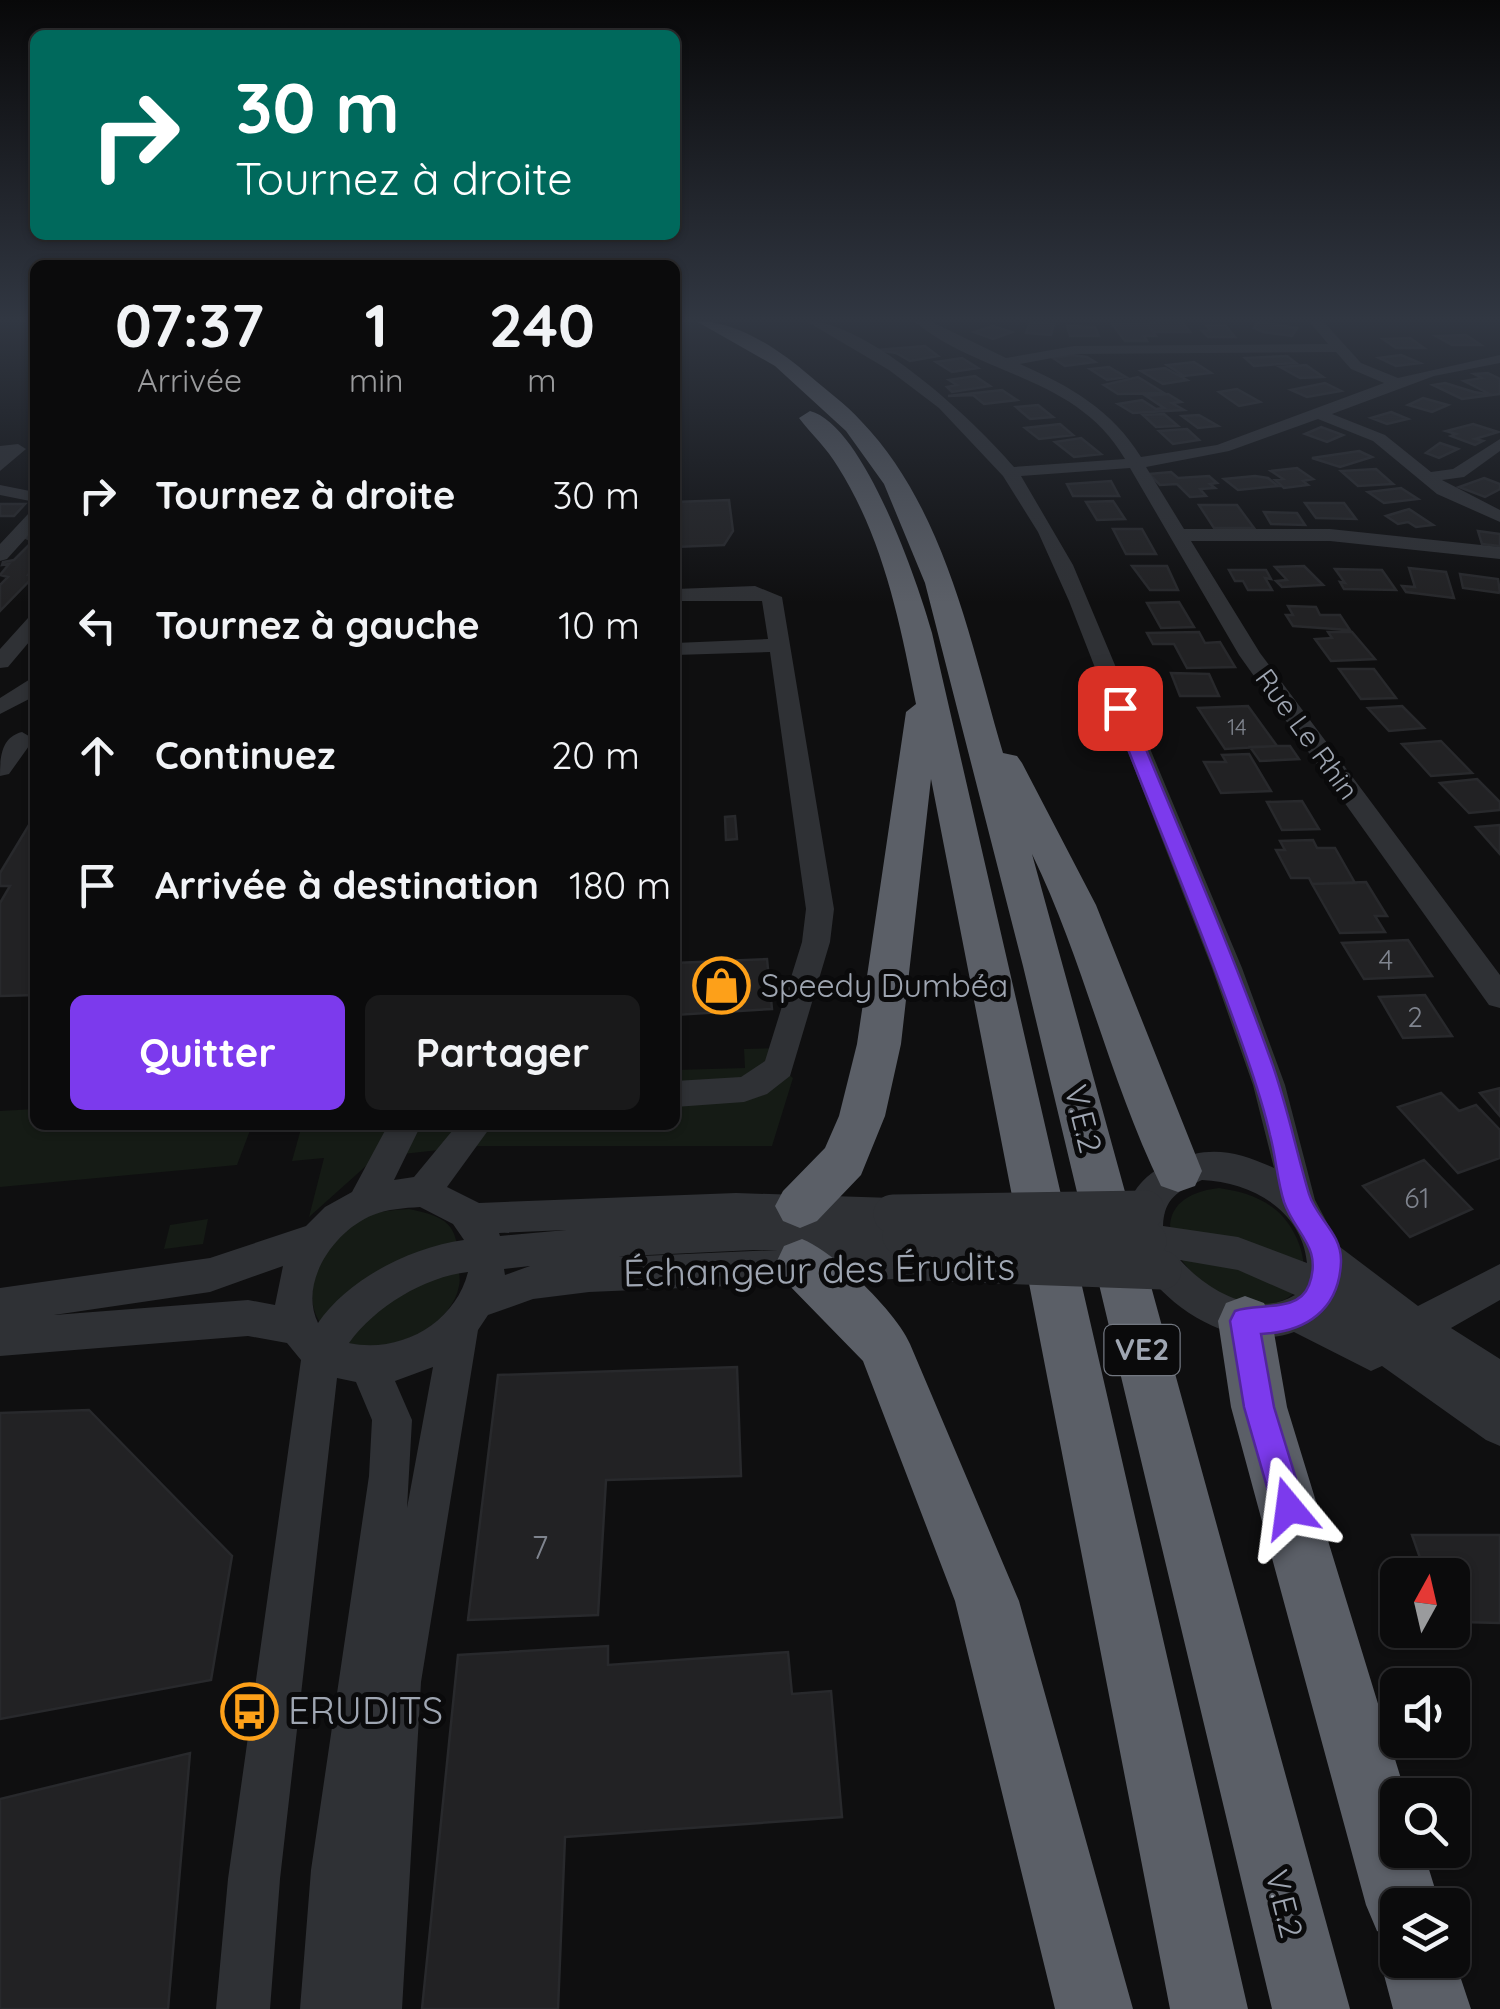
<!DOCTYPE html>
<html lang="fr">
<meta charset="utf-8">
<style>
:root{--surface:#0b0b0c;--page:#19191a;--text:#f1f3f6;--muted:#9a9b9d;--line:#2b2b2d;--accent:#7c3aed}
body{margin:0;font-family:Quicksand,sans-serif;background:var(--page);color:var(--text);height:100vh;display:flex;flex-direction:column;font-size:38px;white-space:nowrap}
*{box-sizing:border-box;margin:0}
p{font-size:32px;color:var(--muted)}
.icon{flex:none;width:55px;height:55px;fill:none;stroke:currentColor;stroke-width:2;stroke-linecap:round;stroke-linejoin:round}
.map{position:relative;flex:1;overflow:hidden}
.details{position:absolute;left:30px;top:260px;width:650px;height:870px;display:flex;flex-direction:column;background:var(--surface);border-radius:15px;box-shadow:0 2px 8px #0004,0 0 0 2px var(--line)}
.details>*{flex:none}
.top-card{position:absolute;left:30px;top:30px;width:650px;height:210px;border-radius:15px;box-shadow:0 2px 8px #0004,0 0 0 2px var(--line);background:#00695c;color:#fff;overflow:hidden}
.needle{width:65px;rotate:8deg}
.buttons{position:absolute;left:1380px;top:1558px;display:grid;gap:20px}
.buttons a{display:grid;place-items:center;width:90px;height:90px;border-radius:15px;background:var(--surface);box-shadow:0 2px 8px #0004,0 0 0 2px var(--line);font-size:50px}
.pin{position:absolute;display:grid;place-items:center;width:85px;height:85px;color:#fff;margin:-42px;border-radius:20px;box-shadow:0 5px 15px #0006}
.me{position:absolute;width:110px;margin:-55px;rotate:344deg;stroke-linejoin:round;filter:drop-shadow(0 0 8px #0008)}
.turn{display:flex;align-items:center;gap:35px;height:210px;padding:0 40px;font-size:45px}
.turn .icon{width:130px;height:130px;stroke-width:2.5}
.turn b{display:block;font-size:70px;line-height:85px}
.eta{display:flex;justify-content:space-evenly;align-items:center;height:170px;text-align:center}
.eta b{font-size:60px;font-weight:700;line-height:70px}
.cta{display:flex;gap:20px;margin-top:auto;padding:20px 40px}
.cta a{flex:1;height:115px;border-radius:15px;background:var(--accent);color:#fff;font-size:40px;font-weight:700;line-height:115px;text-align:center}
.cta a+a{background:var(--page);color:var(--text)}
ul{padding:0;list-style:none}
li{display:flex;align-items:center;gap:30px;height:130px;padding:0 40px}
li div{flex:1}
li b{display:block;font-size:38px}
li em{font-style:normal}
.map>svg:first-child{display:block}
.green{fill:#151b15}
.building{fill:#222224;stroke:#28292c;stroke-width:2.5}
.lines{fill:none;stroke-linecap:round;stroke-linejoin:round}
.minor{fill:#2f3135;fill-rule:evenodd}
.highway{fill:#5b5f67;fill-rule:evenodd}
.minor-bridge{stroke:#2f3135;stroke-width:39}
.route{fill:#7c3aed;stroke:#51269a;stroke-width:2.5}
.labels{text-anchor:middle;stroke-width:10;stroke-linejoin:round;paint-order:stroke}
.far-number-label{font-size:22px;fill:#7f848e}
.far-street-label{font-size:28px;fill:#9fa6b2;stroke:#0a0a0b}
.number-label{font-size:28px;fill:#7f848e}
.shield{fill:#0a0a0b;stroke:#727780;stroke-width:2.5}
.shield-label{font-size:30px;font-weight:bold;fill:#9fa6b2}
.poi-label{font-size:32px;fill:#9fa6b2;stroke:#0a0a0b;text-anchor:start}
.street-label{font-size:32px;fill:#9fa6b2;stroke:#0a0a0b}
.near-number-label{font-size:32px;fill:#7f848e}
.near-street-label{font-size:38px;fill:#9fa6b2;stroke:#0a0a0b}
.near-poi-label{font-size:38px;fill:#9fa6b2;stroke:#0a0a0b;text-anchor:start}
</style>
<div class="map">
<svg width="1500" height="2009" viewBox="0 0 1500 2009">
<rect width="100%" height="100%" fill="#0f0f10"/>
<path class="green" d="M777 1048 779 1067 793 1078 772 1146H475L376 1157 309 1217 324 1158 292 1161 302 1125H675V1070L745 1068 744 1049Z
M35 1109V1125H252L237 1165 0 1187V1111Z
M1219 1188C1239 1191 1259 1196 1276 1210 1305 1234 1323 1298 1268 1304 1195 1312 1117 1200 1219 1188Z
M409 1209C447 1217 458 1224 458 1262 458 1269 461 1279 459 1286 451 1329 385 1357 346 1342 285 1318 316 1240 364 1218 378 1211 393 1210 409 1209Z
M208 1219 203 1244 164 1249 170 1225Z"/>
<path class="building" d="M1157 321H1181L1190 332H1153L1147 324Z
M1030 322 1054 324 1051 335 1026 333Z
M1258 322 1297 328 1292 336 1263 332 1254 328Z
M1112 324H1147L1156 336H1144L1147 341H1125Z
M1206 325H1225L1235 337H1208L1202 331H1211Z
M993 326 1012 332 993 339 974 332Z
M1067 326 1095 327 1099 336H1070Z
M1466 335 1481 345H1452L1436 336Z
M1410 338 1424 348H1396L1383 339Z
M925 346 938 356 910 361 896 353 877 350Z
M1072 355 1087 357 1095 362 1065 366 1053 358Z
M1401 355 1420 363 1396 366 1379 358Z
M1287 356 1296 363 1254 366 1245 358Z
M962 358 978 368 952 372 936 362Z
M1194 362 1211 373 1184 376 1167 365Z
M1306 365 1323 377 1300 378 1280 367Z
M1109 367 1126 377 1107 380 1090 369Z
M1165 368 1187 380 1163 384 1141 371Z
M1488 373 1500 379V394L1492 395 1464 381 1482 378 1474 374Z
M975 376 990 386 952 392 947 387 957 385 949 380Z
M1138 377 1164 393 1118 394 1104 385Z
M1325 383 1341 391 1307 397 1291 390Z
M1445 383 1474 392 1492 395 1462 399 1433 385Z
M1237 389 1260 402 1239 406 1219 392Z
M1002 390 1017 400 984 404 973 395 948 396Z
M1168 394 1181 402 1172 403 1184 410 1133 413 1118 404 1142 400 1156 409 1164 408 1146 396Z
M1423 398 1448 405 1432 412 1408 405Z
M1038 405 1053 417 1030 419 1016 407Z
M1391 412 1408 419 1387 424 1371 418Z
M1164 414 1178 426 1156 427 1143 415Z
M1199 415 1218 426 1198 428 1182 416Z
M1060 424 1073 435 1039 439 1025 428Z
M1473 424 1498 432 1475 439 1483 441 1475 445 1451 436 1456 434 1446 431Z
M1321 427 1343 435 1327 442 1305 434Z
M1187 429 1199 440 1173 444 1159 431Z
M1081 438 1101 454 1074 457 1055 442Z
M1440 443 1458 449 1439 458 1426 453Z
M1359 451 1372 457 1340 467 1312 458Z
M1297 468 1313 479 1303 481 1308 485 1284 488 1275 480 1283 479 1271 471Z
M1376 469 1393 484 1358 486 1341 471Z
M1171 472 1178 478 1209 476 1217 483 1210 484 1215 488 1200 489 1206 496 1190 497 1177 484 1160 485 1149 474Z
M1255 476 1268 478 1278 486 1238 490 1224 479Z
M1484 478 1500 484V489L1485 497 1459 487Z
M1111 481 1119 496H1073L1067 484Z
M1401 488 1418 499 1384 503 1368 492Z
M729 500 733 531 724 545 675 547V502Z
M1113 501 1125 519 1097 520 1086 502Z
M1305 503H1344L1356 519 1316 518Z
M0 504H25L14 516H0Z
M1199 505H1237L1254 528H1214Z
M1409 509 1433 525 1416 527 1408 522 1398 524 1386 516Z
M1264 512 1297 513 1305 525 1271 524Z
M1113 529H1142L1156 554H1126Z
M1478 531 1500 534V546L1482 544Z
M32 535 35 567 28 575 34 576 0 611V585L8 577 0 575 9 564 2 565 3 562 14 560 33 541 26 538Z
M1132 566H1167L1178 590H1150Z
M1304 566 1323 585 1282 587 1276 581 1287 580 1275 567Z
M1409 568 1446 572 1454 598 1406 592 1402 586 1415 587Z
M1335 569 1382 570 1396 590 1344 589 1340 582 1345 583Z
M1229 570H1266L1271 579 1265 578 1272 590H1248L1243 581H1235Z
M1460 574 1498 579 1500 593 1463 588Z
M1179 602 1194 627 1161 628 1147 603Z
M1288 606 1316 607 1320 615H1340L1350 630 1293 626 1286 615H1293Z
M1199 632 1205 643 1220 642 1235 667 1187 668 1174 644H1153L1147 633Z
M1328 632H1352L1375 659 1331 661 1315 639 1332 638Z
M1339 669H1374L1396 698 1361 699Z
M1171 673 1209 674 1219 696H1180Z
M1248 706 1277 746 1225 749 1198 708Z
M1402 706 1424 728 1389 731 1368 708Z
M1441 741 1472 773 1431 776 1402 744Z
M1277 746H1290L1299 759 1260 761 1250 747Z
M1249 754 1271 791 1221 793 1204 762H1226L1222 755Z
M1477 779 1500 802V810L1469 813 1440 783Z
M1302 801 1319 829 1282 830 1267 802Z
M35 815V995L0 996V903L10 886H0V873Z
M735 816 737 839 726 840 725 817Z
M1500 825V854L1476 827Z
M1313 840 1317 848H1335L1355 883 1312 884 1309 878H1291L1276 850H1285L1280 841Z
M1366 882 1387 916H1375L1385 932 1340 933 1312 884Z
M1408 940 1432 976 1364 979 1342 943Z
M767 959 772 1009 675 1015V963Z
M1425 995 1452 1036 1403 1038 1379 997Z
M1500 1088V1116L1480 1093Z
M1441 1093 1459 1111 1476 1105 1500 1130V1158L1458 1173 1398 1107Z
M1424 1160 1472 1209 1410 1237 1363 1186Z
M737 1367 741 1476 606 1480 598 1615 468 1620 498 1375Z
M89 1410 232 1556 211 1680 0 1719V1413Z
M1412 1535H1500V1623L1462 1622 1452 1601V1575H1441L1439 1570 1425 1572Z
M608 1646V1665L788 1652 792 1694 831 1691 842 1817 565 1837 558 2009H422L458 1655Z
M190 1753 168 2009H0V1799Z"/>
<g class="lines">
<path class="minor" d="M806 321C868 321 974 420 1014 467L1125 459C1076 375 981 377 914 321H930L1006 358 1074 346 1328 344 1309 321H1323L1361 363 1398 378 1500 355V363L1434 376 1332 414 1385 435 1431 472 1453 469 1500 439V451L1464 477 1442 480 1500 510V522L1437 494 1373 441 1318 419 1229 451 1146 467 1184 529H1330L1500 547V559L1330 541H1191L1260 653 1500 975V1008L1489 1005 1239 655 1130 468 1021 476 1073 565 1242 968 1285 1085 1315 1200 1340 1247 1418 1306 1500 1264V1300L1451 1328 1500 1359V1446L1486 1440 1382 1366 1371 1371 1294 1332C1197 1368 1054 1214 1171 1162 1209 1145 1236 1151 1274 1168L1253 1085 1212 968 1069 601 1038 532 1003 476 939 408 889 370ZM1336 352 1351 369 1384 383 1217 445 1141 457C1112 410 1070 386 1020 364L1074 354ZM1202 1180C1251 1182 1302 1210 1307 1263L1238 1237 1163 1226C1164 1198 1178 1191 1202 1180ZM1180 1260 1238 1270 1295 1295C1255 1319 1207 1290 1180 1260Z
M18 444 26 449 0 471V446Z
M0 485 35 492V502L0 495Z
M35 512V528L7 559 0 561V544L29 513Z
M755 586 782 597 834 909 830 942 790 1076 767 1094 744 1102 675 1107V1081L741 1077 765 1061 802 942 806 909 770 652 675 655V643L768 639 762 601H675V589Z
M35 616V635L8 667 0 668V649L28 618Z
M35 676V696L0 714V698Z
M22 732 34 739 9 774 0 776C0 758 1 737 22 732Z
M388 1125H421L394 1180 414 1177 457 1125H492L447 1187 479 1203 736 1193 893 1198 905 1203 911 1214 907 1222 915 1225 920 1236 916 1245 931 1249 936 1261 931 1273 918 1278 589 1292 533 1299 488 1315 478 1330 421 1682 402 2009H300L311 1870 369 1476 372 1420 356 1382 337 1378 280 1879 270 2009H216L228 1879 301 1360 287 1343 248 1336 0 1356V1288L210 1258 306 1226 325 1207 352 1192ZM420 1207 453 1224 464 1240C411 1247 348 1279 318 1323 298 1282 335 1230 373 1215 388 1209 404 1208 420 1207ZM566 1230 500 1236 499 1233ZM754 1250H778L619 1257 627 1256ZM283 1266 275 1305 248 1300 54 1315 210 1292ZM530 1266 505 1275 504 1269ZM468 1272C455 1324 399 1354 349 1343 375 1307 424 1277 468 1272ZM433 1367 407 1508 412 1420 395 1381Z"/>
<path class="highway" d="M696 321C737 321 779 349 810 376 826 390 846 404 861 421 945 508 970 641 1003 753L1017 756 1022 763 1096 905 1202 1171 1195 1186 1178 1192 1161 1186C1109 1079 1084 961 1032 854L1350 2009H1272L1023 966 925 583 884 484 846 431 775 366Z
M810 411C864 425 918 583 932 633L1248 2009H1170L931 779 901 1044 885 1116 861 1175 817 1221 800 1228 783 1221 775 1206 783 1191 825 1148 839 1116 857 1044 906 712 916 704C900 622 883 538 838 467 827 448 812 435 799 418Z
M802 1239C835 1252 896 1312 910 1344L1019 1601 1133 2009H1055L955 1601 863 1361 784 1280 776 1263 784 1246Z
M1245 1296 1264 1303 1272 1321 1287 1407 1406 1795H1398V1850H1423L1440 1905H1398V1960H1452V1952L1471 2009H1393L1380 1960 1390 1936 1377 1931 1366 1905 1231 1407 1218 1321 1226 1303Z"/>
<path class="minor-bridge" d="M893 1214 1145 1210
M902 1236 1147 1241
M918 1261 1162 1270"/>
</g>
<linearGradient id="sky" x2="0" y2="1"><stop stop-color="#080809"/><stop offset="0.53" stop-color="#313742"/><stop offset="1" stop-color="#313742" stop-opacity="0"/></linearGradient>
<rect width="1500" height="603" fill="url(#sky)"/>
<path class="route" d="M1120 703 1129 708C1176 823 1227 938 1269 1055 1286 1100 1295 1147 1309 1194 1316 1218 1342 1233 1341 1262 1339 1310 1306 1332 1261 1334L1274 1407 1305 1508 1301 1520 1289 1525 1278 1520 1273 1508 1244 1407 1230 1321 1235 1311C1257 1302 1298 1314 1309 1285 1323 1247 1295 1234 1284 1202 1277 1180 1276 1157 1270 1135 1264 1108 1255 1081 1246 1055 1206 938 1156 823 1112 708Z"/>
<defs>
<symbol id="shop-ring" viewBox="-11 -11 22 22"><circle r="9.5" fill="#0a0a0b" stroke="#fda019" stroke-width="1.5"/><path d="M-5-2.5h2.3a2.7 3.5 0 0 1 5.4 0H5L5.5 6h-11ZM-1.5-2.5h3a1.5 2.3 0 0 0-3 0Z" fill="#fda019"/></symbol>
<symbol id="bus-ring" viewBox="-11 -11 22 22"><circle r="9.5" fill="#0a0a0b" stroke="#fda019" stroke-width="1.5"/><path d="M-5-6H5V4H4V6H2V4H-2V6H-4V4H-5ZM-3.5-4V0h7V-4ZM-3.5 1.2v1.5H-2V1.2ZM2 1.2v1.5H3.5V1.2Z" fill="#fda019"/></symbol>
</defs>
<g fill-rule="evenodd">
<use href="#shop-ring" x="690" y="954" width="63" height="63"/>
<use href="#bus-ring" x="218" y="1680" width="63" height="63"/>
</g>
<g class="labels">
<g class="far-number-label">
<text x="1237" y="735">14</text>
</g>
<g class="far-street-label">
<text transform="translate(1307 734) rotate(54)" y="10">Rue Le Rhin</text>
</g>
<g class="number-label">
<text x="1386" y="970">4</text>
<text x="1415" y="1027">2</text>
<text x="1417" y="1208">61</text>
</g>
<rect class="shield" x="1104.5" y="1325" width="75" height="50" rx="8"/>
<g class="shield-label">
<text x="1142" y="1360">VE2</text>
</g>
<g class="poi-label">
<text x="761" y="997">Speedy Dumbéa</text>
</g>
<g class="street-label">
<text transform="translate(1083 1119) rotate(76)" y="11">V.E.2</text>
<text transform="translate(1284 1904) rotate(76)" y="11">V.E.2</text>
</g>
<g class="near-number-label">
<text x="540" y="1559">7</text>
</g>
<g class="near-street-label">
<text transform="translate(819 1270) rotate(-1)" y="13">Échangeur des Érudits</text>
</g>
<g class="near-poi-label">
<text x="288" y="1724">ERUDITS</text>
</g>
</g>
</svg>
<div class="buttons">
<a><svg class="needle" viewBox="-14 -14 28 28"><path d="M0-13l5 13h-10z" fill="#e53935"/><path d="M0 13l5-13h-10z" fill="#9a9b9d"/></svg></a>
<a><svg class="icon" aria-label="sound" viewBox="0 0 24 24"><path d="M4 9h4l5-4v14l-5-4H4zM17 9q2 3 0 6"/></svg></a>
<a><svg class="icon" aria-label="search" viewBox="0 0 24 24"><circle cx="10" cy="10" r="6"/><path d="M15 15l6 6"/></svg></a>
<a><svg class="icon" aria-label="layers" viewBox="0 0 24 24"><path d="M12 4l9 5-9 5-9-5zM3 14l9 5 9-5"/></svg></a>
</div>
<div class="pin" style="left:1120px;top:708px;background:#d93025"><svg class="icon" aria-label="arrive" viewBox="0 0 24 24"><path d="M6 21V4h12l-3 4 3 4H6"/></svg></div>
<svg class="me" style="left:1289px;top:1508px" viewBox="-20 -20 40 40"><path d="M0-17L14 15 0 8-14 15z" fill="#7c3aed" stroke="#fff" stroke-width="4"/></svg>
<div class="top-card">
<div class="turn"><svg class="icon" aria-label="right" viewBox="0 0 24 24"><path d="M7 20v-9h11M14 6l5 5-5 5"/></svg><div><b>30 m</b>Tournez à droite</div></div>
</div>
<section class="details">
<div class="eta">
<div><b>07:37</b><p>Arrivée</p></div>
<div><b>1</b><p>min</p></div>
<div><b>240</b><p>m</p></div>
</div>
<ul>
<li><svg class="icon" aria-label="right" viewBox="0 0 24 24"><path d="M7 20v-9h11M14 6l5 5-5 5"/></svg><div><b>Tournez à droite</b></div><em>30 m</em></li>
<li><svg class="icon" aria-label="left" viewBox="0 0 24 24"><path d="M17 20v-9H6M10 6l-5 5 5 5"/></svg><div><b>Tournez à gauche</b></div><em>10 m</em></li>
<li><svg class="icon" aria-label="ahead" viewBox="0 0 24 24"><path d="M12 20V5M6 11l6-6 6 6"/></svg><div><b>Continuez</b></div><em>20 m</em></li>
<li><svg class="icon" aria-label="arrive" viewBox="0 0 24 24"><path d="M6 21V4h12l-3 4 3 4H6"/></svg><div><b>Arrivée à destination</b></div><em>180 m</em></li>
</ul>
<div class="cta"><a>Quitter</a><a>Partager</a></div>
</section>
</div>
